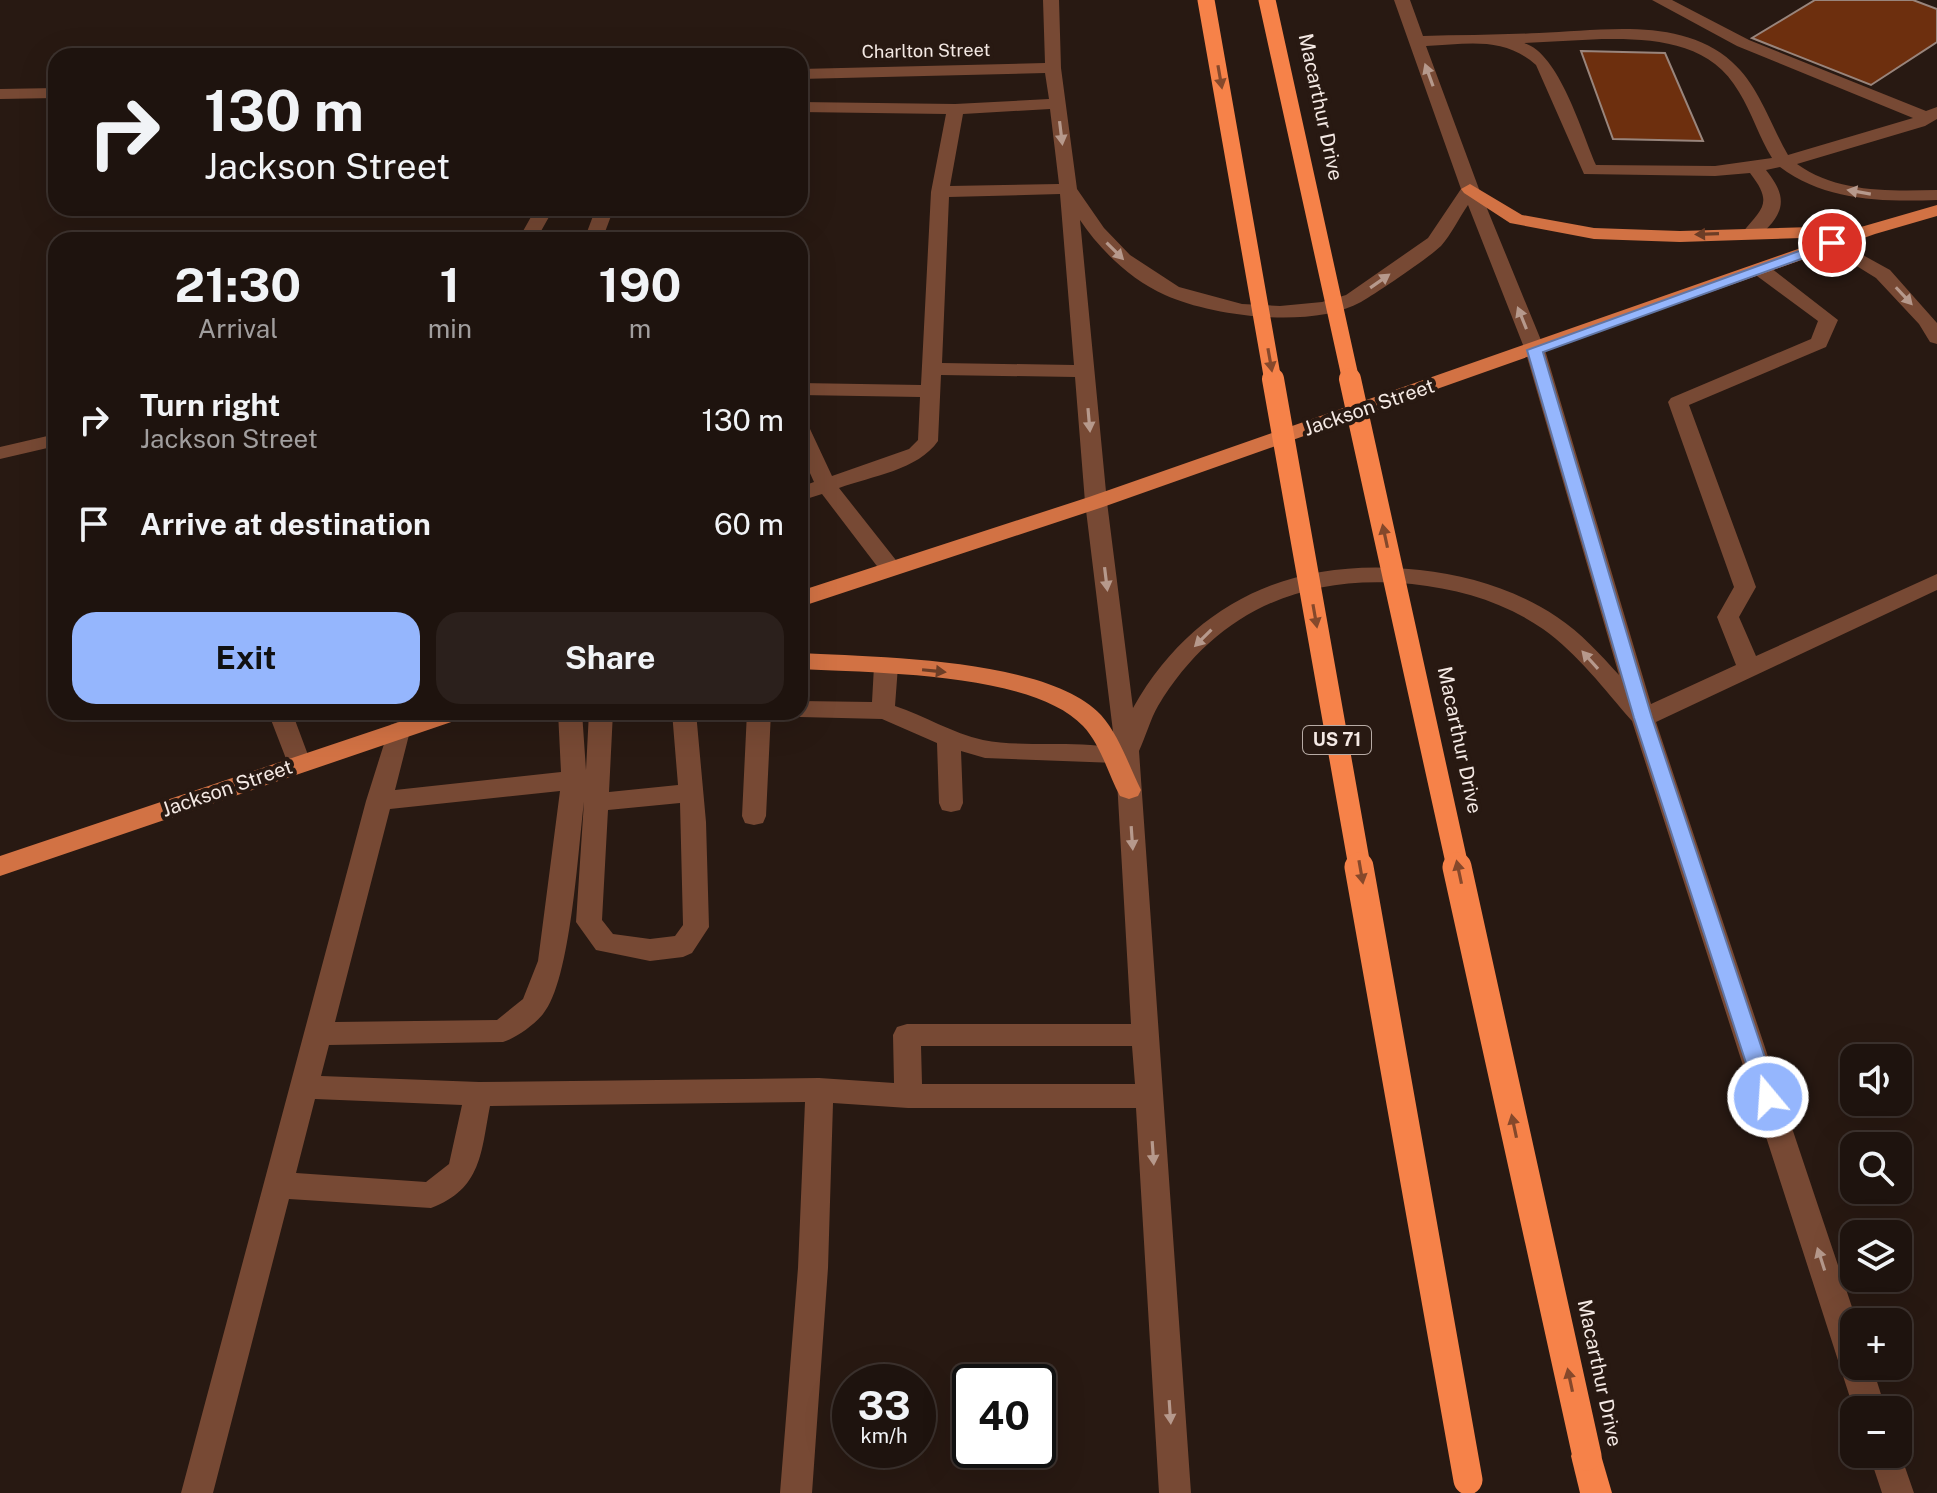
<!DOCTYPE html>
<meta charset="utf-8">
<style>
:root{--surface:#1e130e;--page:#2b201c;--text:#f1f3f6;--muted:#a19e9e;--line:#3c322e;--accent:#95b6fd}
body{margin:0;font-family:"Public Sans",sans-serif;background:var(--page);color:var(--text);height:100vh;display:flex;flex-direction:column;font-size:30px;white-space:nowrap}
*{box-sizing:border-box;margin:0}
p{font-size:26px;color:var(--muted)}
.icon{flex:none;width:44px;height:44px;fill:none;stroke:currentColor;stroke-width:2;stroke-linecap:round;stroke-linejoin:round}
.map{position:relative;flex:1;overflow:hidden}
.drawer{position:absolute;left:48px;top:232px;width:760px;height:488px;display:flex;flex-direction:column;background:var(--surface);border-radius:24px;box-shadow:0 8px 32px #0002,0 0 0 2px var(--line)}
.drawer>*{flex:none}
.top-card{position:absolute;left:48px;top:48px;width:760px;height:168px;border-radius:24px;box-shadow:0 8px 32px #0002,0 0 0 2px var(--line);background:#1e130e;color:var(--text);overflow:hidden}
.buttons{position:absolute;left:1840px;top:1044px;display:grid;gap:16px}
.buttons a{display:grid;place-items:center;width:72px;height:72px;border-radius:16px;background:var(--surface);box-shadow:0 8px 32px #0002,0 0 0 2px var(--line);font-size:40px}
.speed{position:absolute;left:832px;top:1364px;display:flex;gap:16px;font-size:40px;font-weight:700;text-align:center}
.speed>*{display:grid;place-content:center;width:104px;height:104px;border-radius:50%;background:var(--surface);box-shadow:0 8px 32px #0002,0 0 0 2px var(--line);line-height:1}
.speed small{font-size:20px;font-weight:400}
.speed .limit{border:4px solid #111;border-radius:12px;background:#fff;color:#111}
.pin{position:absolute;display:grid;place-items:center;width:68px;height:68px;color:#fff;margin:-34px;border:4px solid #fff;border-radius:50%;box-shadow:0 2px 8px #0007}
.me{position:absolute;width:88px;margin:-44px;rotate:342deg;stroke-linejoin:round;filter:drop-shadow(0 0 6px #0008)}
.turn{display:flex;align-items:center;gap:28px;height:168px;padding:0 24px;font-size:36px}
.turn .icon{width:104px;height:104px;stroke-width:2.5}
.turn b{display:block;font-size:56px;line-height:68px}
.eta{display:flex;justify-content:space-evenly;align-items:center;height:136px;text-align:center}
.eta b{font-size:48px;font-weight:700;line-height:56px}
.cta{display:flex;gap:16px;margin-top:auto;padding:16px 24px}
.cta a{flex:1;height:92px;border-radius:24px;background:var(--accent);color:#111;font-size:32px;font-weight:700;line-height:92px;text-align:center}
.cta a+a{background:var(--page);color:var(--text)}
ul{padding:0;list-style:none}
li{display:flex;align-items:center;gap:24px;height:104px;padding:0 24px}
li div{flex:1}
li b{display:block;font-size:30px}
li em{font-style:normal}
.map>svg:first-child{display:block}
.building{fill:#6d2f0e;stroke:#99857c;stroke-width:2}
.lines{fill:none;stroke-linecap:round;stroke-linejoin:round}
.minor{fill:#774934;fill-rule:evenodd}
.major{fill:#d27244;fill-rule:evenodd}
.highway{fill:#f68249;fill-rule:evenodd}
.highway-bridge-far2{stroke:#f68249;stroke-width:17}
.highway-bridge-far1{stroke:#f68249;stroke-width:22}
.highway-bridge{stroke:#f68249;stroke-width:29}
.oneway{fill:#b6998c}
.oneway2{fill:#85482b}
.oneway3{fill:#6c3d26}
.route{fill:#95b6fd;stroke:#6176a4;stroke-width:2}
.labels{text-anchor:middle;stroke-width:8;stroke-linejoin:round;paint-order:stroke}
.far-street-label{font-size:18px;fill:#f4e9e4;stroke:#281912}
.shield{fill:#281912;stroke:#b7aba5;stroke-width:2}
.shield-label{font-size:18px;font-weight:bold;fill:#f4e9e4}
.street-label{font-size:20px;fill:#f4e9e4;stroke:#281912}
</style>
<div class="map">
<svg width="1937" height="1493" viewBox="0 0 1937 1493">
<rect width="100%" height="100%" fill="#281912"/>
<path class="building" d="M1815 0H1913L1937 9V42L1871 85 1752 38Z
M1581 51 1665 53 1703 141 1613 139Z"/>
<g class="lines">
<path class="minor" d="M1043 0H1059L1061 68 1077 189 1104 228 1130 255 1179 287 1242 304 1280 306 1322 302 1346 295 1428 238 1461 189 1394 0H1410L1423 36C1461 35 1500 35 1539 33 1600 31 1682 16 1732 62 1759 86 1770 124 1788 155L1913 118 1737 46 1652 0H1672L1749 40 1926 111 1937 107V119L1925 126 1797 164C1837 193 1890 191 1937 190V200C1883 202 1825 201 1780 167L1766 170C1780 188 1788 203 1772 223 1766 230 1760 236 1751 238L1742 233C1762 208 1774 204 1750 173L1715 176 1584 174 1536 65C1503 36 1468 44 1426 46L1479 189 1545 350 1651 704 1736 665 1717 617 1734 587 1668 402 1671 398 1811 339 1818 321 1753 273 1751 269 1753 265H1767L1838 320 1826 347 1689 405 1756 587 1739 617 1756 656 1937 574V590L1656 722 1857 1322H1854V1366H1872L1886 1410H1854L1632 721C1604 689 1578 654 1543 629 1504 602 1459 589 1412 584 1304 573 1215 611 1158 706 1150 720 1146 736 1139 751L1191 1493H1159L1136 1108H908L833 1103 828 1268 812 1493H780L798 1268 805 1102 490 1106C481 1152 482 1189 431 1208L289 1199 213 1493H181L366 801 390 725 398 722 406 725 410 731 395 790 561 772 558 712H582L586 770 589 712H613L609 792 678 785 672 712H696L706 822 709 927 692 953 683 957 650 961 596 950 576 922 584 802C578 848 571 981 543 1014 534 1025 516 1038 503 1042L329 1045 321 1076 479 1082 819 1078 894 1083 893 1035 897 1027 907 1024H1131L1116 763 985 758 961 751 963 803 960 810 951 812 942 810 939 803 937 743 882 719 800 717 790 712H800V701L872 702 874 666 878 660H894L898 666 895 706C925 716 952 733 983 740 1026 748 1072 740 1115 748L1085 502 1075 377 941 375 938 441C918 470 872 476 839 488L899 564 902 569 899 574H883L822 494 800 501V487L814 482 800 451V423L810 429 832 476 909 449 918 440 920 397 800 395V383L921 385 931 192 946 114 800 112V102L955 104 1049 99 1045 73 800 79V69L1045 63ZM1602 39C1654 38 1711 42 1739 92 1752 113 1759 137 1772 158L1715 166 1596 165C1582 133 1559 53 1524 43ZM1050 109 1059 184 950 186 963 114ZM1060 194 1074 365 942 363 949 197ZM1468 205 1525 350 1619 675C1600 654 1581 633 1557 617 1517 590 1468 575 1420 570 1298 556 1195 598 1133 708L1107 502 1080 220C1100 250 1131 280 1165 295 1214 317 1313 329 1361 302 1378 292 1427 259 1441 246 1451 235 1459 218 1468 205ZM560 791 538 961 523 999 497 1020 335 1022 390 809ZM680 803 683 925 675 936 650 939 613 934 602 920 608 810ZM921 1046H1132L1135 1084H922ZM315 1099 462 1105 449 1164 426 1182 296 1173Z
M56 88V98L0 99V89Z
M536 208H554L536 240H518Z
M596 208H614L602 240H584Z
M1832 238 1890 270 1937 323V344L1930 342 1919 324 1876 278 1826 247 1823 243 1826 239Z
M56 434V446L0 459V447Z
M268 712H292L311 763 308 769 299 772 290 769Z
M747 712H771L766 816 763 823 754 825 745 823 742 816Z
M1898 1447 1914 1493H1882L1869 1454H1898Z"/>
<path class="major" d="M1470 184 1522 215 1594 228 1680 231 1846 226 1854 229 1937 205V216L1875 234 1103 507 800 607V591L1089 497 1832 237 1680 242 1594 239 1510 223 1464 193 1461 189Z
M800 653C874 657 1049 658 1101 715 1119 735 1129 766 1141 790L1138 796 1129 799 1120 796C1108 774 1101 745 1083 726 1033 672 871 673 800 669Z
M429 712H467L463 718 0 876V856Z"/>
<path class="highway" d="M1587 1440 1598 1445 1612 1493H1580L1571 1456 1576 1445Z"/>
<path class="highway-bridge-far2" d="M1206 0 1273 381
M1267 0 1351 381"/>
<path class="highway-bridge-far1" d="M1273 379 1360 869
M1350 379 1458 869"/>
<path class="highway-bridge" d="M1359 867 1468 1480
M1457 867 1587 1456"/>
</g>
<defs><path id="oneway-solid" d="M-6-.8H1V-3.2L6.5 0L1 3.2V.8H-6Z" transform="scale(2)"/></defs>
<g class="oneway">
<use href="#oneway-solid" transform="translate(1429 75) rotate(-110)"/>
<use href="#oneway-solid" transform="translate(1061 133) rotate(83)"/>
<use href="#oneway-solid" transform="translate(1859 192) rotate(-170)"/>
<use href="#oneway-solid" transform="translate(1115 251) rotate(45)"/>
<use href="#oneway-solid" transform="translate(1380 281) rotate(-35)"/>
<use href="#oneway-solid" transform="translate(1904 296) rotate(47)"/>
<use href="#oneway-solid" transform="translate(1522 318) rotate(-112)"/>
<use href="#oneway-solid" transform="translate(1089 420) rotate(85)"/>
<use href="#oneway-solid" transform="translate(1106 579) rotate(83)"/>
<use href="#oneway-solid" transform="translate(1203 638) rotate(135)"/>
<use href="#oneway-solid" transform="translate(1590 660) rotate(-132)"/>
<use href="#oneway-solid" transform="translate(1132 838) rotate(86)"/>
<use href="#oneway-solid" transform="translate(1153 1153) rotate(86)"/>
<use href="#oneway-solid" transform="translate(1821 1259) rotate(-108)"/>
<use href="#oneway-solid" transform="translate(1170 1412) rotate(86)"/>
</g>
<g class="oneway2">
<use href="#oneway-solid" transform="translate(1220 77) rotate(80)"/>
<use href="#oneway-solid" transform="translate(1270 360) rotate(80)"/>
<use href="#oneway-solid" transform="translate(1385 536) rotate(-102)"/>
<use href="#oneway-solid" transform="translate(1315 616) rotate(80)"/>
<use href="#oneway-solid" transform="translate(1361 872) rotate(80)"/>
<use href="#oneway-solid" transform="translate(1459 872) rotate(-102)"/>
<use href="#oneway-solid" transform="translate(1514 1126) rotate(-102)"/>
<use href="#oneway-solid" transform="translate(1570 1380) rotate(-102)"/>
</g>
<g class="oneway3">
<use href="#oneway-solid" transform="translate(1707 234) rotate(178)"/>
<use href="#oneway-solid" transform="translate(934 671) rotate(6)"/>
</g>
<path class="route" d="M1832 239 1837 240V246L1543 352 1652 718 1778 1097 1775 1104 1768 1106 1760 1104 1757 1097 1634 718 1527 350Z"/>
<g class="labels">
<g class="far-street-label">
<text transform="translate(926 51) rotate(-1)" y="6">Charlton Street</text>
</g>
<rect class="shield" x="1303" y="726" width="68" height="28" rx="6"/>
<g class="shield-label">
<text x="1337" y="746">US 71</text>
</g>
<g class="street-label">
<text transform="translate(1321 107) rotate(78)" y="7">Macarthur Drive</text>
<text transform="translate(1369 407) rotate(-19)" y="7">Jackson Street</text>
<text transform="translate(1460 740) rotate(78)" y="7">Macarthur Drive</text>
<text transform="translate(227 788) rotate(-19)" y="7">Jackson Street</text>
<text transform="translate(1600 1373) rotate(78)" y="7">Macarthur Drive</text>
</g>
</g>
</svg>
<div class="buttons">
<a><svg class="icon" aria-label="sound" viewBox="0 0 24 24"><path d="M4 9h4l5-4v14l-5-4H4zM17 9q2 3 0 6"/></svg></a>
<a><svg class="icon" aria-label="search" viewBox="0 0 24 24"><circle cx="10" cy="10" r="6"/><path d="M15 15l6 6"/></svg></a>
<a><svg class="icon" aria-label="layers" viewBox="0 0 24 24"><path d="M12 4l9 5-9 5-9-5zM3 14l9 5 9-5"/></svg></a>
<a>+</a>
<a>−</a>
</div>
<div class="speed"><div>33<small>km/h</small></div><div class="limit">40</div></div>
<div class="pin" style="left:1832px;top:243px;background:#d93025"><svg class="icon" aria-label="arrive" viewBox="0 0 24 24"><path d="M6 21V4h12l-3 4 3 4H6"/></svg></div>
<svg class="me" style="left:1768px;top:1097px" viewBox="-20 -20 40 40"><circle r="17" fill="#95b6fd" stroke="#fff" stroke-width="3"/><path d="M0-11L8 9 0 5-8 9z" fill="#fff"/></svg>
<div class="top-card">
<div class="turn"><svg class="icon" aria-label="right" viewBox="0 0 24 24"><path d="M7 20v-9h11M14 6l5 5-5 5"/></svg><div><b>130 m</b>Jackson Street</div></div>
</div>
<section class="drawer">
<div class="eta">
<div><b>21:30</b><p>Arrival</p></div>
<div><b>1</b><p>min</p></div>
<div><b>190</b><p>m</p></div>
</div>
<ul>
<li><svg class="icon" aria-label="right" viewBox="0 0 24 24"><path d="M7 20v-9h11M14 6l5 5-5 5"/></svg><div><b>Turn right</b><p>Jackson Street</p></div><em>130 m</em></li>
<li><svg class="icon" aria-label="arrive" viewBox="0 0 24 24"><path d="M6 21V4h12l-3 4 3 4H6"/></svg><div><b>Arrive at destination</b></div><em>60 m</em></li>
</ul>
<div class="cta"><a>Exit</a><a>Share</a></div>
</section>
</div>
